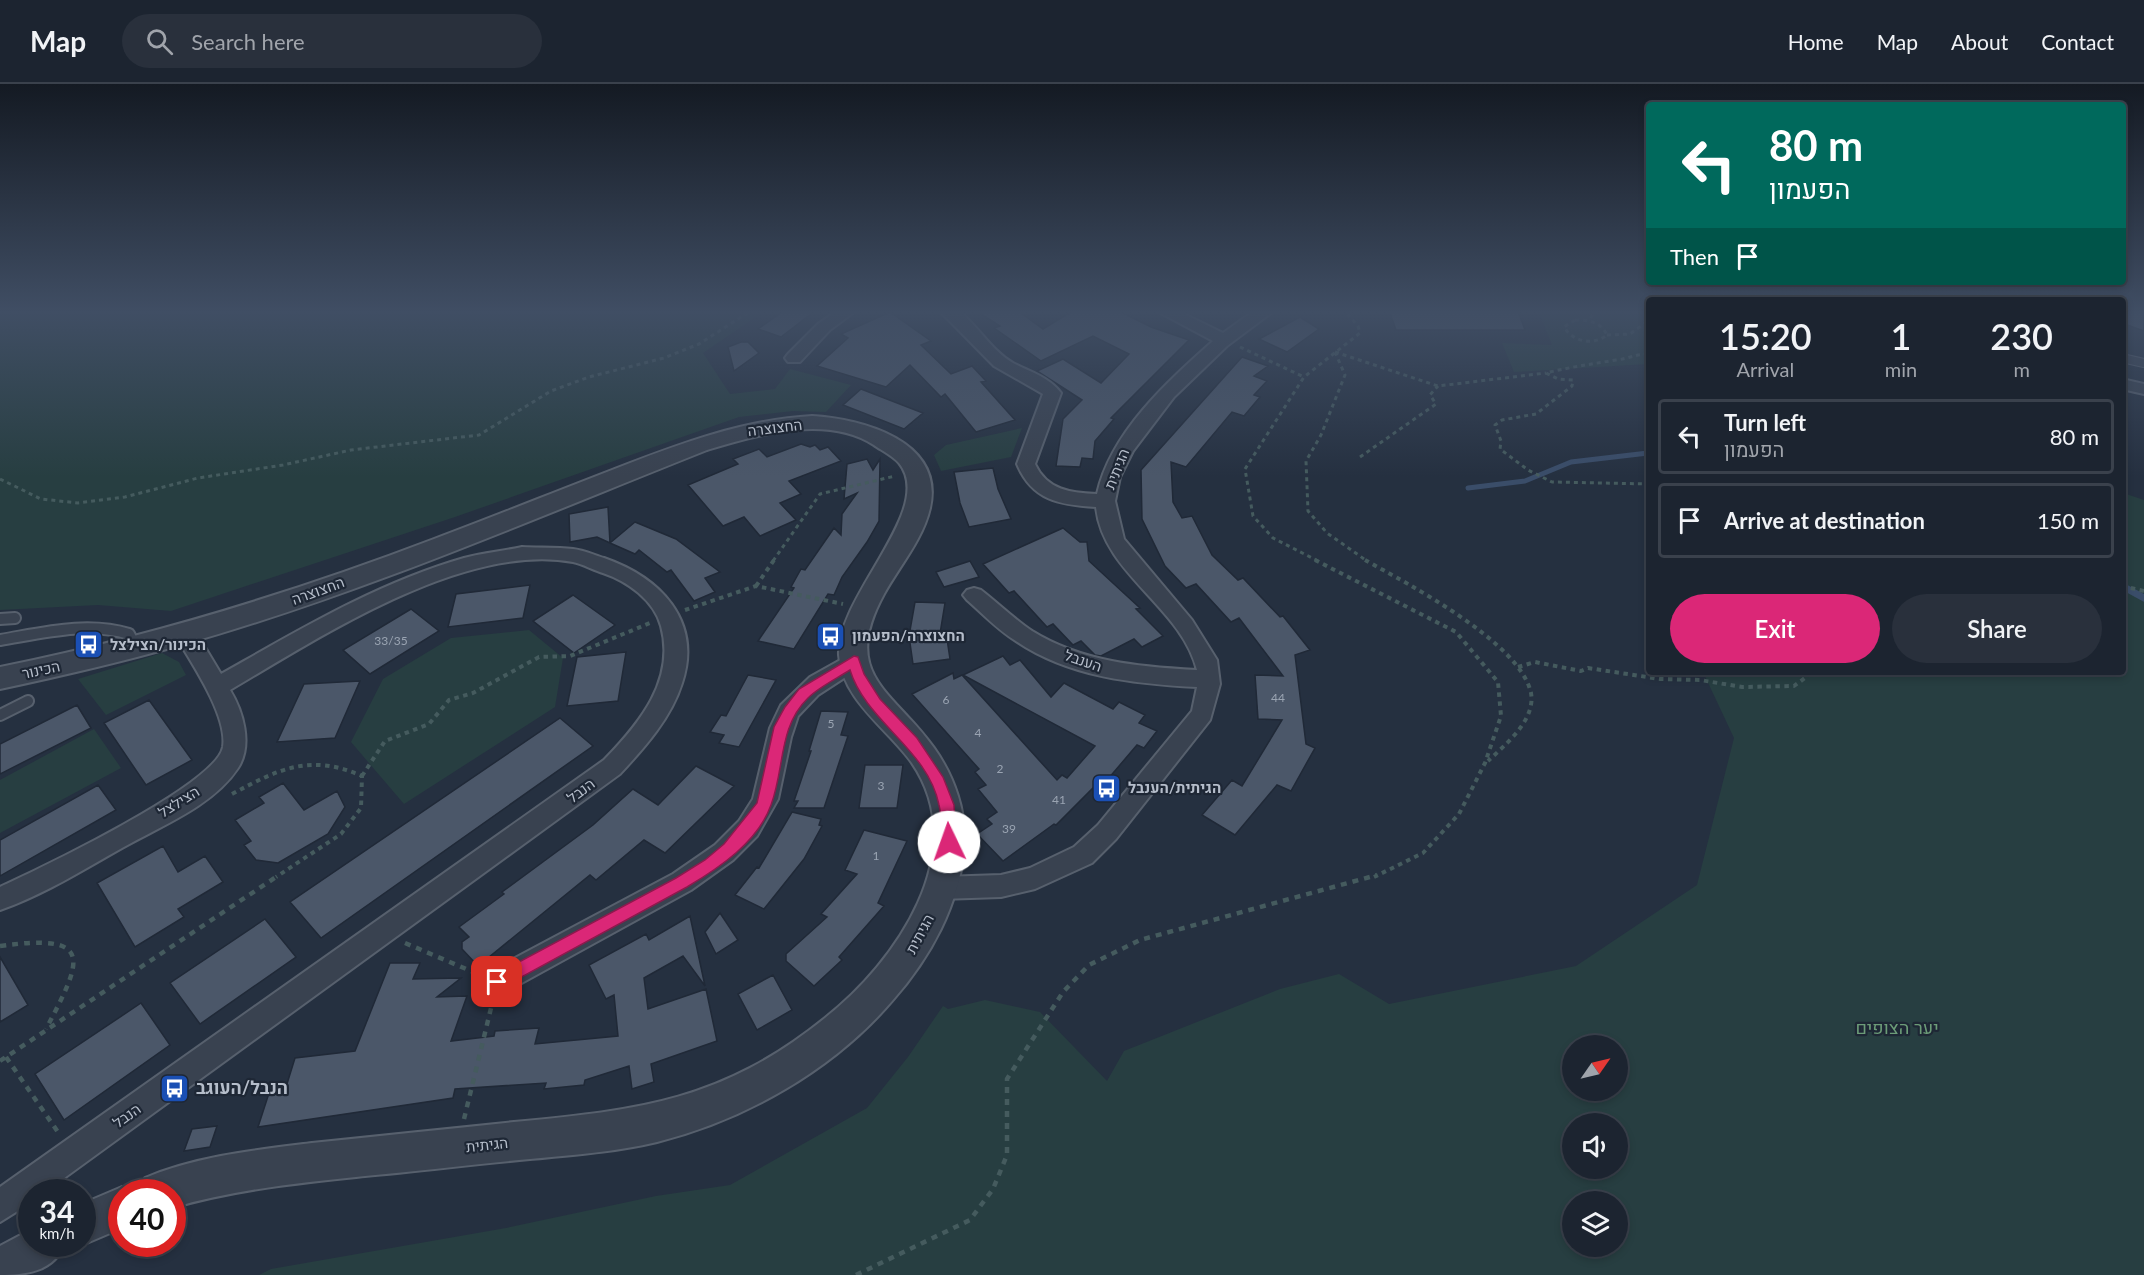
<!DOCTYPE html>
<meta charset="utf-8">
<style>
:root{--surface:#1c2430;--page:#29303c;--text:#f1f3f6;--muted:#a0a4ab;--line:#3a414c;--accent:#db2777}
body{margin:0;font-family:Lato,Heebo,sans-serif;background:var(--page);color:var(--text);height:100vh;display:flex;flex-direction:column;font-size:22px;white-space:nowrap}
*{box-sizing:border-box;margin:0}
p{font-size:20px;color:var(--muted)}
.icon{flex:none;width:33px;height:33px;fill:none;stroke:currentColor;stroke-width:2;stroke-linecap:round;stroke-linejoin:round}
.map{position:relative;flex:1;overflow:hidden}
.sheet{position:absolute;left:1646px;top:213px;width:480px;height:378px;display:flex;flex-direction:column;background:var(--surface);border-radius:6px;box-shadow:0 3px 9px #0003,0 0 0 2px var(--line)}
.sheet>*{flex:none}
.hud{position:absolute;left:1646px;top:18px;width:480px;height:183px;border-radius:6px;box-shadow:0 3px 9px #0003,0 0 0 2px var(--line);background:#00695c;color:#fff;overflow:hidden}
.needle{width:39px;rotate:56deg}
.controls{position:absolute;left:1562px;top:951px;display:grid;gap:12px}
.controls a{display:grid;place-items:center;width:66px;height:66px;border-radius:50%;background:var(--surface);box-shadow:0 3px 9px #0003,0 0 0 2px var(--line);font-size:30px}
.speed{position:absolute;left:18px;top:1095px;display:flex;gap:12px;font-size:30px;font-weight:700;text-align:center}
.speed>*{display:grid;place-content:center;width:78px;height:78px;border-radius:50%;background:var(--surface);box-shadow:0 3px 9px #0003,0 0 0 2px var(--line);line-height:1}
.speed small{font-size:15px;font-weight:400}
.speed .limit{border:9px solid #d22;background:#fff;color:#111}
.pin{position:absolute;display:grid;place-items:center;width:51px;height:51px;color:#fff;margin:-26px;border-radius:12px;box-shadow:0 3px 9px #0006}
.me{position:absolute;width:66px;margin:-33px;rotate:357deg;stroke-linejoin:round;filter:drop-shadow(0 0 4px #0008)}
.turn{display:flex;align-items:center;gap:21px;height:126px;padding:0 24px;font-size:27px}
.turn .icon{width:78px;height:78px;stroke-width:2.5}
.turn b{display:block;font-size:42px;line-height:51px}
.then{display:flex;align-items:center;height:57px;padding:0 24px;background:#0003;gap:12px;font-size:22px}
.eta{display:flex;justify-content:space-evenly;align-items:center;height:102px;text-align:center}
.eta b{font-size:36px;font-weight:600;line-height:42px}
.action{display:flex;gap:12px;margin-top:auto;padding:12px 24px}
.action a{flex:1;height:69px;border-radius:36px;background:var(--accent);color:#fff;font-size:24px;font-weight:600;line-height:69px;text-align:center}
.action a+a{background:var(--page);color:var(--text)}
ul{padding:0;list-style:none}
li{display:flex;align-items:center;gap:18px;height:75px;margin:0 12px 9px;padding:0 12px;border:3px solid var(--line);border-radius:6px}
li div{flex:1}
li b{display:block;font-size:22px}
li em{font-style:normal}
header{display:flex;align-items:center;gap:36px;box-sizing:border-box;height:84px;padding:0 30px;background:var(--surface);border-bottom:2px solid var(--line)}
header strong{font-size:28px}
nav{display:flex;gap:33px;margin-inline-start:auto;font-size:21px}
.search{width:420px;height:54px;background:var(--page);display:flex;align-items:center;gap:15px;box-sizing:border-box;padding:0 21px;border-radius:33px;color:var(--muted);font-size:22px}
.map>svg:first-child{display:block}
.green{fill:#273e41;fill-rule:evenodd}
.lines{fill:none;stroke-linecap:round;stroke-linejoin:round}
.stream-far1{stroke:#3a4d69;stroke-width:5}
.stream{stroke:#3a4d69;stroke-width:7}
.building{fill:#4b5769;stroke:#202937;stroke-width:1.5}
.service-far1-casing{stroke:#57606d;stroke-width:10}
.service-casing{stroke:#57606d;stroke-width:14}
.minor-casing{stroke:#57606d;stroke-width:4}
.tertiary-casing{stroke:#57606d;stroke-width:4}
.path-far2{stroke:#455b5e;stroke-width:3;stroke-dasharray:4 4;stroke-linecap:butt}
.path-far1{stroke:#455b5e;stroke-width:4;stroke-dasharray:4.5 4.5;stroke-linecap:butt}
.path{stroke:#455b5e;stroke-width:4.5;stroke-dasharray:6 6;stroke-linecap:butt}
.service-far1{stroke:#394250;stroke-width:8}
.service{stroke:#394250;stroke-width:10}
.minor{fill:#394250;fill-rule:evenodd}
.tertiary{fill:#394250;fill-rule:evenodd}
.route{fill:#db2777;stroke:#8e194d;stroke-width:1.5}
.labels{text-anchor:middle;stroke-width:4.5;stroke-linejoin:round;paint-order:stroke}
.number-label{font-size:12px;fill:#9aa4b2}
.street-label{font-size:15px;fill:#b5bdca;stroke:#1e2735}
.poi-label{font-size:15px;font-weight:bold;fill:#b5bdca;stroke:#1e2735;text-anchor:start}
.near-park-label{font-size:18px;fill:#6c9c78;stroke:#1e2735}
.near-poi-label{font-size:18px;font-weight:bold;fill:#b5bdca;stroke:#1e2735;text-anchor:start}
</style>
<header>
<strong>Map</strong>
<div class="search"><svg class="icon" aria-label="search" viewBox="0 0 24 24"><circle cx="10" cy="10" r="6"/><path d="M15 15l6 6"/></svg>Search here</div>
<nav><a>Home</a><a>Map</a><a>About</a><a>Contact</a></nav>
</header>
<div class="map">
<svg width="2144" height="1191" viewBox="0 0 2144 1191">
<rect width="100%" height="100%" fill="#253040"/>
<path class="green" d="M0 226H766L703 269 730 310 775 305 790 285 851 301 826 328 793 327 739 333 455 433 171 527 98 521 0 526Z
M1538 226H1648V280L1514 288 1502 259 1552 261Z
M1022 344 1011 373 941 387 934 371 946 361Z
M2123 409 2144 416V1191H259L271 1185 506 1144 656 1112 730 1101 867 1024 908 973 943 922 948 925 985 916 1040 928 1107 997 1124 967 1280 905 1339 890 1389 920 1576 882 1697 801 1734 654 1703 588H2122ZM1572 962H1617V1006H1572ZM1572 1040H1617V1084H1572ZM1572 1118H1617V1162H1572Z
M529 546 563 574 555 623 404 720 351 658 383 595 451 554Z
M162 569 179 578 186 591 106 631 78 595Z
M94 645 121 684 0 749V696Z"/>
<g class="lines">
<path class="stream-far1" d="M1468 404 1525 397 1571 378 1648 369"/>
<path class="stream" d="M2122 502 2144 514"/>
</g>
<path class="building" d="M785 226H816L781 253 758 245Z
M975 226H1017L1043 245 1074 226H1117L1151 243 1189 256 1111 334 1114 335 1095 357 1093 375 1082 374 1080 383 1056 382 1063 335 1082 316 1037 287 1063 275 1101 299 1129 270 1093 252 1041 277 994 244 1000 242Z
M1389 226 1518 227 1525 246H1396Z
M2122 226H2144V247L2122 239Z
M890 228 931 257 921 261 951 290 972 282 986 297 981 298 1015 336 976 348 945 310 941 313 910 281 886 303 817 282 848 254 841 250Z
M1300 233 1319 245 1287 268 1259 255Z
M741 258H748L759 269 734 287 728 263Z
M1242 273 1268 282 1254 292 1267 297 1254 311 1260 313 1244 332 1232 328 1186 383 1171 378 1173 418 1182 434 1192 432 1212 471 1238 496 1243 494 1280 533 1283 532 1310 566 1295 571 1306 660 1315 664 1291 707 1277 701 1235 751 1202 731 1232 696 1242 702 1282 636 1258 635 1255 591 1283 592 1239 534 1231 538 1196 500 1186 504 1165 482 1142 435 1141 386Z
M861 305 923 329 904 345 843 321Z
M801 360 810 363 815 361 820 366 828 363 841 377 789 397 801 410 780 419 796 436 760 452 744 433 723 442 688 401 738 380 733 375 759 365 767 373Z
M867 375 873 386 880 375 879 437 867 458 842 493 834 511 828 510 794 565 758 557 794 504 791 503 801 485 805 486 834 444 841 451 842 430 857 409 844 415 847 380Z
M993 384 998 405 1011 435 969 443 960 419 954 388Z
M608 423 610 459 597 453 570 458 569 430Z
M635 438 676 455 720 488 705 494 715 508 694 517 671 486 667 488 639 466 635 470 610 459Z
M1063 444 1080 458H1087L1089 477 1140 524 1136 525 1163 552 1142 563 1134 555 1101 572 1095 571 1081 557 1073 561 1053 540 1047 543 1014 507 1009 509 983 480Z
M970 477 979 493 944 503 936 488Z
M530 501 523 534 448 543 456 510Z
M573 511 615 541 574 569 533 537Z
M915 518 945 519 939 556 947 555 950 575 913 580 909 552Z
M411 525 439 547 370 590 343 566Z
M626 568 618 617 567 622 577 573Z
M1003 572 1010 581 1020 576 1051 613 1064 599 1113 625 1119 618 1145 631 1139 639 1157 647 1144 664 1137 661 1102 702 1097 700 1056 741 1054 740 1003 777 977 750 992 740 987 735 997 728 978 705 986 701 975 688 979 685 912 610 953 589 954 595 962 591 1057 696 1062 691 1067 694 1095 662 963 591Z
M748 591 776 596 739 663 719 659 724 651 710 648 721 631 726 632Z
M360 597 335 654 277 658 304 600Z
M149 616 192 676 146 701 104 639Z
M77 621 91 644 0 690V660Z
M821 627 848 628 841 651 848 652 824 724H794L798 717H794L811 667H809Z
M560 634 593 662 321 854 290 818Z
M865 681H903L897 724H859Z
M696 682 734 702 665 769 644 756 596 796 590 791 478 882 462 865V858L469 853 459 843 504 810 502 808 593 741 633 705 658 721Z
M283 699 304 726 337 707 345 723 328 750 278 779 256 776 244 761 251 757 235 736 264 719 259 713Z
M98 701 116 726 0 792V756Z
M792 728 821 735 819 741 822 742 804 775 764 825 735 811 757 783 759 784Z
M864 746 907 757 878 819 884 822 839 873 842 876 814 902 786 877V870L827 833 821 830 857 790 845 786Z
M163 762 178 788 205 772 223 798 178 825 184 833 135 863 97 799Z
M720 829 738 856 716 870 705 848Z
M690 832 705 902 683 872 644 894 648 925 706 905 717 957 651 980 654 998 632 1005 629 982 585 996 584 1001 544 1005 546 999 455 1005 453 1014 258 1043 270 1006 286 1003 295 974 355 967 390 879H420L413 895 461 894 437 913 467 912 451 957 494 952 495 947 539 944 535 960 618 952 614 911 606 915 589 881 646 850 649 856Z
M265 835 296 873 200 940 170 899Z
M0 873 28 921 0 938Z
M773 891 792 926 757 946 738 910Z
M141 919 170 961 64 1036 35 990Z
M217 1042 210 1063 184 1067 192 1045Z"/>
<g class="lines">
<defs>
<path id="service-far1" d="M2122 274 2144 279"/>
<path id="service" d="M0 535 15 534
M0 556C42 549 87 537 129 550L136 564
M0 631 28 617"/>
<path id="minor" d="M838 226H857L830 246 800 278H788L785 274 788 270 818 240Z
M939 226H958C978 242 991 266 1013 279 1030 288 1049 293 1061 309L1035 380C1047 406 1071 409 1097 410 1111 348 1167 298 1213 257L1155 226H1176L1223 249 1255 226H1275L1227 262 1174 313 1133 367 1120 393 1115 417 1124 455 1192 536 1217 576 1220 600 1210 636 1116 755 1092 779 1035 805 1001 813 941 815 932 812 928 804 932 796 941 793 1001 791 1030 784 1074 763 1098 741 1192 627 1197 603C1135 600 1069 593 1016 557 998 546 983 530 967 516L963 511 967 506 974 504 981 506C998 519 1014 535 1032 547 1082 578 1140 583 1197 586 1181 522 1103 490 1096 423 1059 421 1032 416 1017 380L1043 310 994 282Z
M2122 295 2144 300V310L2122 305Z
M522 463C539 464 556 463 573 465 583 466 594 471 604 474 659 493 703 536 682 599 671 634 645 663 620 690L45 1108H32V1118L0 1138V1103L604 676C639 640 676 596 661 542 654 516 627 497 603 489 593 486 583 480 573 478 464 458 320 553 230 606 243 627 253 661 238 684 213 722 161 742 122 764 83 786 43 811 0 826V803C39 785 216 701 223 663 228 632 191 578 175 551L178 545 186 543 194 545 221 590C299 546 377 499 464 474 483 469 503 467 522 463Z
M853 569 861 571 864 577 861 583 818 611 798 632 791 653 778 715 757 752 733 776 691 806 507 907 497 911 487 907 483 898 487 889 673 790 715 761 739 737 753 715 770 644 781 621 810 593Z"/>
<path id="tertiary" d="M812 332C863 335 945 357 930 424 923 455 899 483 884 510 839 592 894 607 934 664 954 692 967 728 964 763 960 820 930 874 892 917 833 986 745 1036 657 1058 615 1068 573 1071 530 1075 475 1080 420 1087 365 1092 301 1099 235 1105 172 1124V1108H139L145 1094C197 1072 256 1066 312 1059 379 1052 447 1045 514 1038 640 1026 722 1017 825 934 896 878 973 768 912 679 888 645 842 616 839 571 836 512 937 425 899 379 893 372 881 366 874 361 826 330 757 351 707 366 533 435 361 510 181 561 121 578 61 592 0 605V583C149 553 292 509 434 455 493 433 552 409 612 386 677 361 741 336 812 332Z
M122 1103 135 1108H122V1144L82 1161 78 1160H82V1120Z
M32 1145V1160H64C55 1187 26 1191 0 1191V1162Z"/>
</defs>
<use href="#service-far1" class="service-far1-casing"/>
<use href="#service" class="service-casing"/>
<use href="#minor" class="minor-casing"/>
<use href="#tertiary" class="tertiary-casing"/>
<path class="path-far2" d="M1587 226 1593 230 1589 236
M1575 236C1589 236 1601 238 1607 251 1593 262 1573 258 1564 243Z
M1607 251 1630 250 1648 237
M1240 263 1304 293
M1335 268 1345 291 1321 351 1306 377 1308 427 1327 449 1367 477
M1335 268 1438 302 1546 289
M1648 270C1635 270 1628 275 1616 276 1592 280 1570 283 1546 289L1558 295 1573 296 1572 302 1536 330 1502 336 1495 341 1501 357 1500 365 1528 386 1552 398 1648 400
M1360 373 1436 320 1430 311 1438 302
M0 395 41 415 78 419 125 413 198 394 283 381 351 366 479 351 551 307 589 293 664 274 699 260 752 226
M773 477 820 410 895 392
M1318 477 1273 454 1253 432 1245 385 1304 293 1360 249 1358 242 1344 226"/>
<path class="path-far1" d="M1315 476 1456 548 1498 598 1501 632 1485 679 1459 730 1423 769 1374 793
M1365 476C1408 500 1520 558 1531 609 1536 636 1505 661 1488 677
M756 502 774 476
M2122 502 2144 507
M685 526 756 502 843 520
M1518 583 1535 578 1581 587 1588 584 1660 595 1700 596 1742 603 1794 602 1813 588
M362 692 385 657 429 640 449 616 473 609 539 573 570 572 650 539
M232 710C279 685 310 669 362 692L361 724 341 750 276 793"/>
<path class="path" d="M405 859 478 890
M0 862C95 849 83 875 46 945
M6 973 60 1051
M0 977 279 791
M464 1035 492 920
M856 1191 970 1136 993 1105 1007 1071V995L1063 908 1089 881 1140 856 1377 791"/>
<use href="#service-far1" class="service-far1"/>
<use href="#service" class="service"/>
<use href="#minor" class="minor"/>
<use href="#tertiary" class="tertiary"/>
</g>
<linearGradient id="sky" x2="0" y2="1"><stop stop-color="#141a23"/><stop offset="0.58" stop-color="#404e64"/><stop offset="1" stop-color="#404e64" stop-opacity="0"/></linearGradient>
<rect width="2144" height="393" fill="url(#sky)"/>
<path class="route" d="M854 572 858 573 864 590 880 615 917 654 943 693 954 721 956 758 954 762H943L941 758C941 746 942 732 939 721 928 665 866 638 850 586 836 595 819 603 808 614 778 643 785 684 771 721 758 758 719 784 687 803L503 903 497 906 491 903 489 898 491 893 676 794 705 776 724 760 757 719 774 643 785 623 799 605Z"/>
<defs>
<symbol id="bus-square" viewBox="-11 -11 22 22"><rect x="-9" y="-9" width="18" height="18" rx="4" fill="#1a4fb4" stroke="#1e2735"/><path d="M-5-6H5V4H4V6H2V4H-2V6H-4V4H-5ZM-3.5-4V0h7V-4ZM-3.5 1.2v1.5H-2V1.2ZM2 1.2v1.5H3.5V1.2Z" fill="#fff"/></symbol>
</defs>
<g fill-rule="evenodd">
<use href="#bus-square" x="814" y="536" width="33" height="33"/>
<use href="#bus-square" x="72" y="544" width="33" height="33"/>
<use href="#bus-square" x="1090" y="688" width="33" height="33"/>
<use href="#bus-square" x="158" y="988" width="33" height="33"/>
</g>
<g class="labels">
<g class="number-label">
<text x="391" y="561">33/35</text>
<text x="1278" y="618">44</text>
<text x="946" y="620">6</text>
<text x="831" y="644">5</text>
<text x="978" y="653">4</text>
<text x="1000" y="689">2</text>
<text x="881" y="706">3</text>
<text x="1059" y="720">41</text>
<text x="1009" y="749">39</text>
<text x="876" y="776">1</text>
</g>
<g class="street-label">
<text transform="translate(775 344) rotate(-7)" y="5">החצוצרה</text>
<text transform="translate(1117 385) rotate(-68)" y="5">הגיתית</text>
<text transform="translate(318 507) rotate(-20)" y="5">החצוצרה</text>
<text transform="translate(1083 577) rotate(19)" y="5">הענבל</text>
<text transform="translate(41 586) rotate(-12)" y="5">הכינור</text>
<text transform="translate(581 707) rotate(-37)" y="5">הנבל</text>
<text transform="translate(179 718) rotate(-32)" y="5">הצילצל</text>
<text transform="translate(920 850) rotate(-62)" y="5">הגיתית</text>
<text transform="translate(127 1032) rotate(-36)" y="5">הנבל</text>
<text transform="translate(487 1061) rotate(-6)" y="5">הגיתית</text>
</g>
<g class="poi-label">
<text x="852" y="557">החצוצרה/הפעמון</text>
<text x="110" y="566">הכינור/הצילצל</text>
<text x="1128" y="709">הגיתית/הענבל</text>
</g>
<g class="near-park-label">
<text x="1897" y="950">יער הצופים</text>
</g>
<g class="near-poi-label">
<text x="196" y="1010">הנבל/העוגב</text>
</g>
</g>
</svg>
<div class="controls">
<a><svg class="needle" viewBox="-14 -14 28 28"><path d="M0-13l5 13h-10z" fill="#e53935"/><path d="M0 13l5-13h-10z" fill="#a0a4ab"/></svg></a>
<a><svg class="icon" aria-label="sound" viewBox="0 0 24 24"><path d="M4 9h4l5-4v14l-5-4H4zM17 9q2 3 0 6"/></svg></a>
<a><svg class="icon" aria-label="layers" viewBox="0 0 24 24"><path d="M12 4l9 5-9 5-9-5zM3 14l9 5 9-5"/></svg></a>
</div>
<div class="speed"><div>34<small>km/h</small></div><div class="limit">40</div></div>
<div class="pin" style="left:497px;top:898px;background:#d93025"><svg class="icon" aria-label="arrive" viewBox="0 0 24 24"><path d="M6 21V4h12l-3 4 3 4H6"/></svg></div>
<svg class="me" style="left:949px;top:758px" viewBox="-20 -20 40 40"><circle r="19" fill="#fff"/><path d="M0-13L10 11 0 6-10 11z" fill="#db2777"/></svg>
<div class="hud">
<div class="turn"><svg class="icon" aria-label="left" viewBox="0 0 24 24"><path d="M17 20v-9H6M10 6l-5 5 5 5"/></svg><div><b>80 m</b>הפעמון</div></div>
<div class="then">Then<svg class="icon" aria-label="arrive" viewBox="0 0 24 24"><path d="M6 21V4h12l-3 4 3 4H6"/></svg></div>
</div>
<section class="sheet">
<div class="eta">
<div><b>15:20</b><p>Arrival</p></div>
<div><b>1</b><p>min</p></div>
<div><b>230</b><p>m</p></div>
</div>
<ul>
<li><svg class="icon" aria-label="left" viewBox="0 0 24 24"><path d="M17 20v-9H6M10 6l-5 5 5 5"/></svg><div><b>Turn left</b><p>הפעמון</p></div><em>80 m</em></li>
<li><svg class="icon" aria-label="arrive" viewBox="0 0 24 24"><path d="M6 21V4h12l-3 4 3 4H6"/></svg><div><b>Arrive at destination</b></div><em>150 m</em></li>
</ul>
<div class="action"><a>Exit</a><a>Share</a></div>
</section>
</div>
